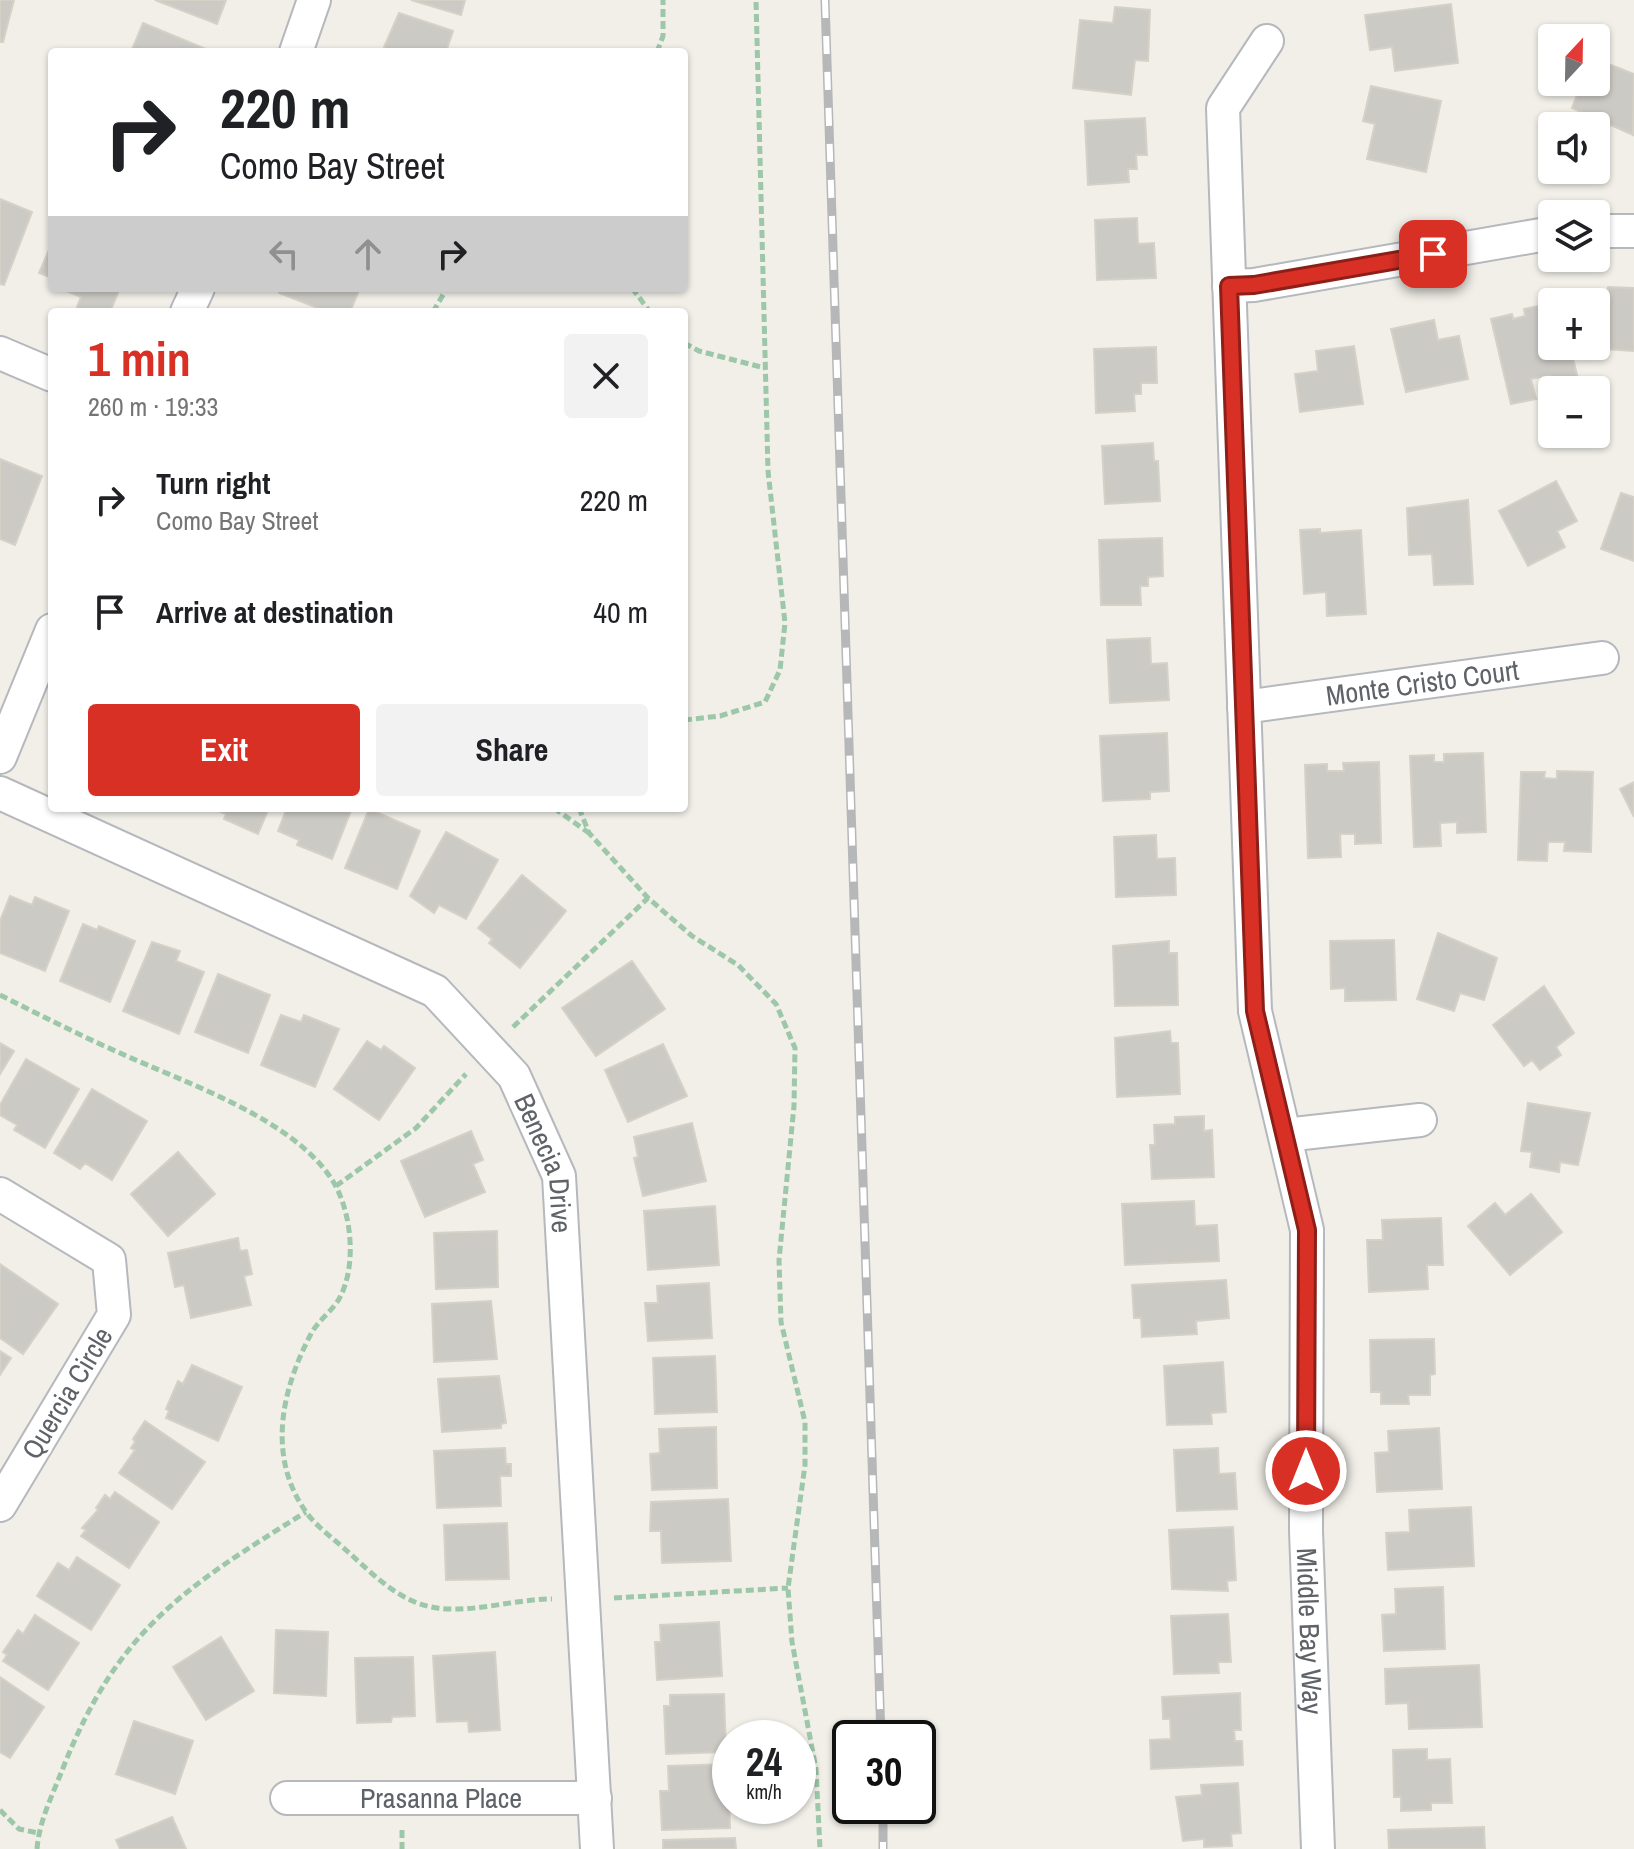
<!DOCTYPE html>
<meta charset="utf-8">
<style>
:root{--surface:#fff;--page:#f2f2f2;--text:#202124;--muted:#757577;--accent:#d93025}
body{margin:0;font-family:"Archivo Narrow",sans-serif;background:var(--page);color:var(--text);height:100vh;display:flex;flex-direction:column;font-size:30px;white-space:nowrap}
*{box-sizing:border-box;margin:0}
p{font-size:26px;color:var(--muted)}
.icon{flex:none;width:44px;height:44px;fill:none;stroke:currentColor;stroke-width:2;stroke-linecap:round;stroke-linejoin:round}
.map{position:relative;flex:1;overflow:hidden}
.sheet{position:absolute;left:48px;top:308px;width:640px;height:504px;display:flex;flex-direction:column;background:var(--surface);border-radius:8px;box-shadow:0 2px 6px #0004}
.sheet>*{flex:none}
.hud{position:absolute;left:48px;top:48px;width:640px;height:244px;border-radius:8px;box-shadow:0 2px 6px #0004;background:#fff;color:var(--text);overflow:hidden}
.needle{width:52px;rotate:22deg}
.buttons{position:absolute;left:1538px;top:24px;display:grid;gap:16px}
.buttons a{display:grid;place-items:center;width:72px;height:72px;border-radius:8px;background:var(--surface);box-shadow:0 2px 6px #0004;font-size:40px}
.speed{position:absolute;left:712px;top:1720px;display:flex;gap:16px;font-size:40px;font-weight:700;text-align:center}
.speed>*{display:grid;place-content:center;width:104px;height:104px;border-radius:50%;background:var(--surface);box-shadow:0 2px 6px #0004;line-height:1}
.speed small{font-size:20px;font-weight:400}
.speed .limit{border:4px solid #111;border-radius:12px;background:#fff;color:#111}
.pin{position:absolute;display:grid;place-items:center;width:68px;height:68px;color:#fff;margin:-34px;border-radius:16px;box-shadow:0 4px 12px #0006}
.me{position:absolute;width:88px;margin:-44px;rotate:0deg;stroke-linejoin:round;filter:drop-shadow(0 0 6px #0008)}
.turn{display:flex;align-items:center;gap:28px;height:168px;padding:0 40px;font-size:36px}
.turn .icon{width:104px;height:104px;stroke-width:2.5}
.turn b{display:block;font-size:56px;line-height:68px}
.lanes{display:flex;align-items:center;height:76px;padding:0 40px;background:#0003;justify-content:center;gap:40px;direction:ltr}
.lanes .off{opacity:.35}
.round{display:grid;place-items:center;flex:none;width:84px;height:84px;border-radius:8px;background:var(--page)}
.overview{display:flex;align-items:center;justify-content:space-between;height:136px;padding:0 40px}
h1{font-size:48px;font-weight:800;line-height:60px;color:var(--accent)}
.action{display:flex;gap:16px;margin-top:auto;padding:16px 40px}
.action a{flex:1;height:92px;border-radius:8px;background:var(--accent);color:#fff;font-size:32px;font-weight:800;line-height:92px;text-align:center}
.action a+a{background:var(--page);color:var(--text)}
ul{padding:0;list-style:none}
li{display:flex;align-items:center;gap:24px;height:112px;padding:0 40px}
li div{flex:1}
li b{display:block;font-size:30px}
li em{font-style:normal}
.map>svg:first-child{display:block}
.building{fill:#cccac5;stroke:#d6d1c6;stroke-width:2}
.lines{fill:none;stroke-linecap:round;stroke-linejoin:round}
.minor-casing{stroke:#b5b8bc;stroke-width:36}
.path{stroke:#9cc7a9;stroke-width:5;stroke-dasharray:8 4;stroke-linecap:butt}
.minor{stroke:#fff;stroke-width:32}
.rail-casing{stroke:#b6b7b8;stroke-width:9}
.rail{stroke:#fff;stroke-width:6;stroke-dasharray:18;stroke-linecap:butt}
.route-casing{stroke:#8d1f18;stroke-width:20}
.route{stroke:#d93025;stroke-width:14}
.labels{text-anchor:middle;stroke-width:6;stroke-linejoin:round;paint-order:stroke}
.street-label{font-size:28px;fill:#5f6368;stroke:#fff}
</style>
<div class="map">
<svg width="1634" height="1849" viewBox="0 0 1634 1849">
<rect width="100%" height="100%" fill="#f1efe8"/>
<path class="building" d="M0 0H14L3 42H0Z
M155 0H226L217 24Z
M411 0H465L461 15Z
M1451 4 1458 63 1395 71 1392 47 1370 50 1365 15Z
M1115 7 1150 10 1148 61 1135 60 1131 95 1073 88 1080 20 1113 23Z
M399 13 453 31 446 52H389L384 47Z
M143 23 206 49 205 52H131Z
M1596 59 1634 74 1633 135 1572 108 1582 82H1596Z
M1371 86 1441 101 1426 172 1367 159 1375 124 1363 121Z
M1145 118 1147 155H1136L1137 169H1128L1129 182 1088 185 1085 121Z
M0 199 32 212 4 285 0 284Z
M1137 218 1138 244 1154 243 1156 278 1097 280 1095 220Z
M52 243V278L39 273Z
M1608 287 1634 288V351L1605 349Z
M59 288H120L110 312H90L77 307 81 297Z
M281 288H360L350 312H328L279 293Z
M1552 303V346H1570L1578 379 1552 386 1550 375 1531 379 1536 399 1511 404 1491 319 1512 314 1513 319 1525 316 1524 309Z
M1434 320 1438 340 1459 336 1468 379 1406 392 1391 329Z
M1354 346 1363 404 1300 412 1295 374 1318 371 1316 351Z
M1156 347 1157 383H1141V394H1134L1135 411 1096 413 1094 349Z
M1153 443 1154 461H1158L1160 501 1105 504 1102 446Z
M0 459 42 476 15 545 0 539Z
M1556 481 1577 521 1557 531 1565 547 1528 566 1499 511Z
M1621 493 1634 497V561L1601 549Z
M1468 500 1473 584 1434 585 1432 554 1409 555 1407 508Z
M1320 529V533L1361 530 1366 614 1327 616 1326 592 1304 594 1300 530Z
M1162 538 1163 576 1148 577V586H1140L1141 605H1101L1099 540Z
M1150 638 1151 664 1167 663 1169 700 1110 703 1107 640Z
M1167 733 1169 791 1150 792V799L1103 801 1100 736Z
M1483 753 1486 832 1457 833V822L1440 823 1441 846 1414 847 1410 756 1434 755V762H1444V754Z
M1379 762 1381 843 1355 844V834H1340L1341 857 1308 858 1305 765 1327 764V771H1344L1343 763Z
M1557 771 1593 772 1591 852 1564 851 1565 842H1548L1547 861 1518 860 1521 772H1545L1544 778 1557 779Z
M1634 782V817L1620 789Z
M211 808H269L258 834 224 819 226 814Z
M287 808H352L332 859 297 845 299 840 278 831Z
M369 809 420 831 397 889 345 868Z
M446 832 498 860 466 919 439 905 434 913 410 896Z
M1156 835 1157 859 1175 858 1176 895 1116 897 1114 837Z
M522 875 566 911 520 968 489 943 492 939 478 928Z
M10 896 32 905 35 897 69 911 45 971 0 953V921Z
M83 924 97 930 99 926 135 941 110 1002 60 981Z
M1438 933 1497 958 1484 1000 1460 993 1454 1011 1417 999Z
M1394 940 1396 1000 1345 1001V988L1331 989 1330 941Z
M1169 941V953H1177L1178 1005 1115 1006 1113 946Z
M152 942 180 951 176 961 204 972 179 1034 123 1011Z
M632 961 665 1009 596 1056 562 1008Z
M218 974 270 995 248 1053 195 1032Z
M1544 986 1574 1033 1556 1047 1561 1055 1540 1070 1532 1060 1524 1066 1493 1025Z
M281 1015 301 1022 304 1015 339 1029 315 1087 261 1065Z
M1170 1031 1171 1043H1178L1180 1094 1117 1097 1115 1038Z
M367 1041 381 1050 384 1046 415 1068 379 1120 334 1089Z
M0 1043 14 1051 0 1074Z
M663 1044 687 1096 628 1122 605 1070Z
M26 1059 79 1089 45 1148 14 1130 17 1125 0 1115V1105Z
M92 1089 147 1121 112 1180 85 1163 80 1169 54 1153Z
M1528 1103 1590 1113 1578 1165 1560 1162 1559 1172 1530 1167 1532 1152 1521 1151Z
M1204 1116V1131L1212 1130 1214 1177 1152 1179 1150 1145H1155L1154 1125 1175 1124V1117Z
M692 1123 706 1181 643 1196 634 1158 638 1157 634 1137Z
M471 1131 483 1160 473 1164 485 1192 425 1217 401 1161Z
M178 1152 215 1194 168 1236 131 1194Z
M1531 1194 1562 1232 1510 1275 1468 1226 1495 1203 1505 1215Z
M1194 1201 1195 1226 1217 1225 1219 1261 1125 1265 1122 1204Z
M715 1206 719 1265 648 1270 644 1211Z
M1441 1218 1443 1265H1427L1428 1289 1369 1292 1367 1240H1383L1382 1220Z
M497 1231 498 1287 436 1289 434 1233Z
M238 1238 240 1251 247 1250 252 1274 244 1276 251 1305 191 1318 184 1285 175 1287 168 1253Z
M0 1264 58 1304 23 1354 0 1338Z
M1226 1280 1229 1318 1196 1321 1197 1334 1142 1337 1141 1318H1134L1132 1285Z
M709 1283 712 1338 648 1341 645 1303H658L657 1286Z
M491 1301 497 1359 434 1362 432 1304Z
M1434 1339 1435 1374 1430 1375V1395H1408L1409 1404H1381V1392H1371L1370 1340Z
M0 1351 11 1358 0 1375Z
M715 1356 717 1412 655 1414 653 1358Z
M1223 1362 1226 1412 1211 1413 1212 1424 1167 1425 1164 1366Z
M192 1365 242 1387 218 1441 166 1418 169 1411 166 1409 178 1381 183 1384Z
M499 1376 506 1423 501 1424V1428L442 1432 438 1379Z
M145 1421 205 1462 172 1509 119 1473 135 1450 131 1448 135 1442 133 1439Z
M716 1427 717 1488 652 1490 650 1454 660 1453 659 1429Z
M1439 1428 1442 1489 1377 1492 1375 1453 1389 1452 1388 1431Z
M505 1448 506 1464H511V1476H500L501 1506 437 1508 434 1451Z
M1218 1448 1219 1474 1235 1473 1237 1509 1177 1511 1174 1450Z
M115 1492 159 1522 129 1568 81 1536 86 1530 82 1528 98 1510 96 1508 105 1495 110 1499Z
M728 1499 731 1561 662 1563 661 1531H650L651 1502Z
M1471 1507 1474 1566 1388 1570 1386 1533 1410 1532 1409 1510Z
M507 1523 509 1579 446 1580 444 1525Z
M1233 1527 1236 1580 1227 1581 1228 1591 1172 1589 1169 1530Z
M77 1557 120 1585 91 1630 37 1596 58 1563 69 1570Z
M1443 1587 1445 1649 1384 1651 1382 1615 1396 1614 1395 1589Z
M1228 1614 1231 1662H1218L1219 1673 1174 1674 1171 1616Z
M35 1615 79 1643 48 1690 3 1661 7 1655 3 1652 18 1630 23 1634Z
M719 1622 722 1676 657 1680 655 1642H661L660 1625Z
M276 1630 328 1632 326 1696 274 1693Z
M221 1637 254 1691 206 1720 173 1667Z
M495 1652 500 1730 469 1732 468 1721 437 1722 433 1656Z
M413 1657 415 1716 392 1717 391 1722 357 1723 355 1658Z
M1479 1665 1482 1727 1409 1729 1408 1703 1386 1704 1385 1669Z
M0 1677 44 1707 10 1758 0 1752Z
M1240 1693 1241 1730H1234L1235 1741H1242L1243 1765 1151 1769 1150 1740 1171 1739 1170 1719H1163L1162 1697Z
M724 1694 726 1752 666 1754 664 1706H670V1695Z
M134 1721 193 1741 175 1794 116 1774Z
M1427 1749V1760L1450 1759 1452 1803H1431V1810L1401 1811V1797H1394L1393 1750Z
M728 1764 730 1828 662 1830 660 1791H669L668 1766Z
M1238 1783 1241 1833 1231 1834 1232 1846 1204 1847V1839L1183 1841 1176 1797 1202 1795 1201 1785Z
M172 1817 186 1849H120L116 1840Z
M1484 1827 1485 1849H1389L1388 1830Z
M735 1838 736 1849H663V1840Z"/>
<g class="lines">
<defs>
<g id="minor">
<path id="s1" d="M1267 41 1223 108 1255 1011 1307 1230 1306 1531 1318 1849"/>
<path d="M296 52 314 0"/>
<path d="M1596 231H1634"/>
<path d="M1229 286 1254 285 1552 233"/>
<path d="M187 312 198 288"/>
<path d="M0 353 52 375"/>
<path id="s2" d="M1244 707 1602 658"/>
<path d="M0 757 52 630"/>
<path id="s3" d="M0 793 435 991 514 1076 559 1176 597 1849"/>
<path d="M1285 1135 1420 1120"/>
<path d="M0 1194 109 1260 114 1315 0 1505"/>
<path id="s4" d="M287 1798H595"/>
</g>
</defs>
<use href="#minor" class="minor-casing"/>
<path class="path" d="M657 52 663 36V0
M632 288 650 312
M433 312 447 288
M684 343 699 351 765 368
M684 720 720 716 765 702 780 670 785 623 768 471 756 0
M554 808 589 833
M579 808 589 833 648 898 692 936 738 965 776 1004 795 1048 794 1106 779 1260 781 1322 805 1422V1465L788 1588 792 1642 816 1769 820 1849
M0 995C40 1015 79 1035 120 1053 185 1083 296 1119 334 1183 352 1214 357 1267 339 1299 332 1311 319 1320 312 1332 282 1388 267 1454 304 1509 314 1525 333 1538 347 1551 374 1575 400 1603 437 1608 474 1613 515 1599 552 1599
M513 1027 648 898
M336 1186 416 1128 466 1074
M614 1598 788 1588
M0 1810 19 1829 38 1833
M402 1830V1849
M37 1849C39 1821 53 1794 63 1768 118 1629 184 1588 306 1512"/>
<use href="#minor" class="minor"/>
<defs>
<path id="rail" d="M825 0 881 1738
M883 1806V1849"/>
</defs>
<use href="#rail" class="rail-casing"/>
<use href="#rail" class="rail"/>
</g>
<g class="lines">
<defs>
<path id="route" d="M1306 1471 1307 1230 1255 1011 1229 286 1254 285 1433 254"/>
</defs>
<use href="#route" class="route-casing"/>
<use href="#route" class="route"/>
</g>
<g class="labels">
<g class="street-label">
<text dy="10" stroke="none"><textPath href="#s2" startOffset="180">Monte Cristo Court</textPath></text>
<text dy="10" stroke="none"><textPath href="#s3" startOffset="688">Benecia Drive</textPath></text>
<text transform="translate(67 1393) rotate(-59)" y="10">Quercia Circle</text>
<text dy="10" stroke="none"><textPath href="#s1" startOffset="1610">Middle Bay Way</textPath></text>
<text dy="10" stroke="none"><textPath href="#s4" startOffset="154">Prasanna Place</textPath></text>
</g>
</g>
</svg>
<div class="buttons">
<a><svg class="needle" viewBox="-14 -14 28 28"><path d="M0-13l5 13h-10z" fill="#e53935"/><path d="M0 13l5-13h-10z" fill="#757577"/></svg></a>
<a><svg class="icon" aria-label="sound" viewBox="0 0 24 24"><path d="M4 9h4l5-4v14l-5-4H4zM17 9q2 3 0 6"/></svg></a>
<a><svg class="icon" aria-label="layers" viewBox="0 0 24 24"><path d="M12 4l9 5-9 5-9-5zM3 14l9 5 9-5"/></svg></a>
<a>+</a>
<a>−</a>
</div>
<div class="speed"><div>24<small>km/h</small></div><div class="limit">30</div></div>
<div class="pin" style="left:1433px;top:254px;background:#d93025"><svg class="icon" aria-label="arrive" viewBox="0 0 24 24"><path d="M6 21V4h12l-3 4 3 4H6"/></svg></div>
<svg class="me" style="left:1306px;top:1471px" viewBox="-20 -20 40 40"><circle r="17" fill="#d93025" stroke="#fff" stroke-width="3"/><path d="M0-11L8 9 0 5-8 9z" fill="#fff"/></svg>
<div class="hud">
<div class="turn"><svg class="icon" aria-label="right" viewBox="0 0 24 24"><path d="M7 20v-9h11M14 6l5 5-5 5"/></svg><div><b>220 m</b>Como Bay Street</div></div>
<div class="lanes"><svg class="icon off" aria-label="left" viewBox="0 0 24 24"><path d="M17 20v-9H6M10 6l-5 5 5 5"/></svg><svg class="icon off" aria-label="ahead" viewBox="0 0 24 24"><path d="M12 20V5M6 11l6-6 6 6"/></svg><svg class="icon" aria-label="right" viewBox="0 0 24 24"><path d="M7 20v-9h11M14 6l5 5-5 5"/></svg></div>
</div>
<section class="sheet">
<div class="overview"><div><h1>1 min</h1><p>260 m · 19:33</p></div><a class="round"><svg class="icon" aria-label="close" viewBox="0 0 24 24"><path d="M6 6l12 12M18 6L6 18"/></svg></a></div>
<ul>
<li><svg class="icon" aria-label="right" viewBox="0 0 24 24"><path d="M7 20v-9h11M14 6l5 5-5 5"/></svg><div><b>Turn right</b><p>Como Bay Street</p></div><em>220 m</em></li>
<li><svg class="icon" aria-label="arrive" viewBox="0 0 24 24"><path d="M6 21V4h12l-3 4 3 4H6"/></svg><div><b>Arrive at destination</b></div><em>40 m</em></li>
</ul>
<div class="action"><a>Exit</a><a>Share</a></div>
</section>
</div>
